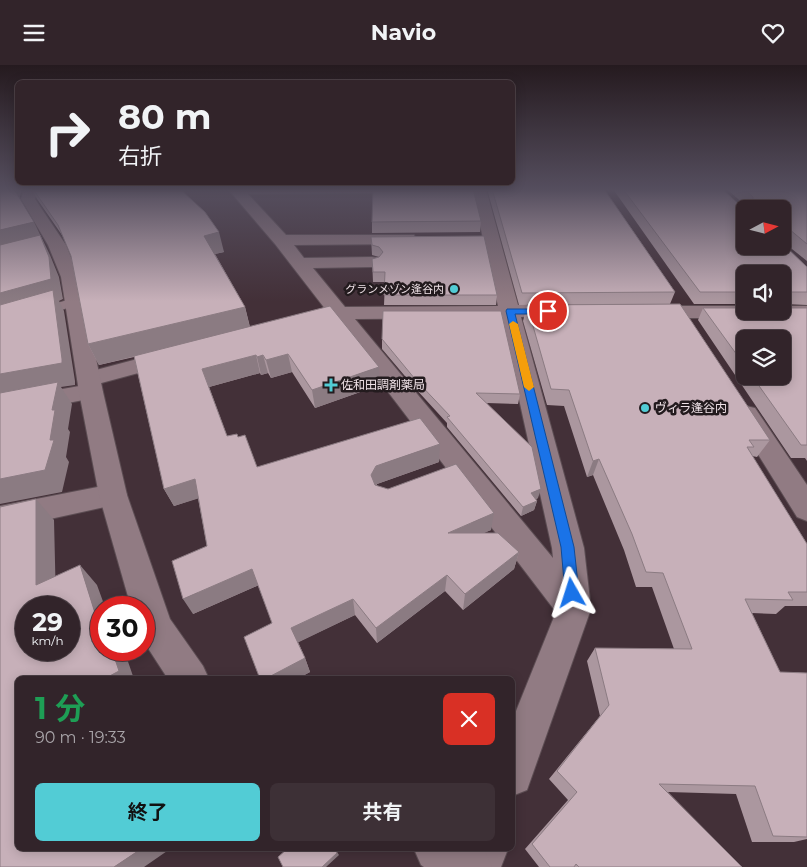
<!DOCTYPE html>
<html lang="ja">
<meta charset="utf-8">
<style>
:root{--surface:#32242a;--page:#3d3036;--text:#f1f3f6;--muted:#a8a4a8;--line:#4d4147;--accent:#52ccd5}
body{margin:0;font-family:Montserrat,"Noto Sans JP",sans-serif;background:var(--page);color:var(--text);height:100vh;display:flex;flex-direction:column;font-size:19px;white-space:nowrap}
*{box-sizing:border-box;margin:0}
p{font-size:16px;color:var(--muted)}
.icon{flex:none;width:28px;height:28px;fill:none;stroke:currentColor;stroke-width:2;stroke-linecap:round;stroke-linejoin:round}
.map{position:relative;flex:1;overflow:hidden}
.panel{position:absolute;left:15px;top:611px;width:500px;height:175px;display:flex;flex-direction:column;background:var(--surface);border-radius:8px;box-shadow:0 2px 12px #0003,0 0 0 1px var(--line)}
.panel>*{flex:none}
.banner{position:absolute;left:15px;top:15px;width:500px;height:105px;border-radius:8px;box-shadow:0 2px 12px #0003,0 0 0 1px var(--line);background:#32242a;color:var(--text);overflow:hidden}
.needle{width:32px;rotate:83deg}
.tools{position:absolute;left:736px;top:135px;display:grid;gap:10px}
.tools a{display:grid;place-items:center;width:55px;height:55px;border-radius:8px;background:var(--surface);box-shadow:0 2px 12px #0003,0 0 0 1px var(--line);font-size:25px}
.speed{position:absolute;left:15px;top:531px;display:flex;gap:10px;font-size:25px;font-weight:700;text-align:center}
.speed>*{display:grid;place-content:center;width:65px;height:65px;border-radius:50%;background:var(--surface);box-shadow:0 2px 12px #0003,0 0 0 1px var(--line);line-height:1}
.speed small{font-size:12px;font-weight:400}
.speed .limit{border:8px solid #d22;background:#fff;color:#111}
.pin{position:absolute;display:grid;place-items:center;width:42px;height:42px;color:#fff;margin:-21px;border:2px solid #fff;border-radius:50%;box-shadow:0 1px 5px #0007}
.me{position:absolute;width:55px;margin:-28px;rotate:354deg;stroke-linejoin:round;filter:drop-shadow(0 0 4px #0008)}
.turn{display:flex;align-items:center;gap:18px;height:105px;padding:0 20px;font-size:22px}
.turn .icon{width:65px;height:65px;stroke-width:2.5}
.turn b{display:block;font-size:35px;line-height:42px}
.round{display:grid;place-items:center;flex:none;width:52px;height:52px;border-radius:8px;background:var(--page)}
.head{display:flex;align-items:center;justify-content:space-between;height:85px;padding:0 20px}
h1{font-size:30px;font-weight:700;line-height:38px;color:#1e9e55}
.primary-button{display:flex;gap:10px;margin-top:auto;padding:10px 20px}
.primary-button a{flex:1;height:58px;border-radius:8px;background:var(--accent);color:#111;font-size:20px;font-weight:700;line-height:58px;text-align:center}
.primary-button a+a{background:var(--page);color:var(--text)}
header{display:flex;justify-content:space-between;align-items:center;height:65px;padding:0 20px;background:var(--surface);font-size:22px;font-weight:700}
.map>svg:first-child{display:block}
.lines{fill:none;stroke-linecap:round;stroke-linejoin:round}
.service-casing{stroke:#5c4d53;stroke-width:2}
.minor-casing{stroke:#5c4d53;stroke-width:2}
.tertiary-casing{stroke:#5c4d53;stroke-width:2}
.service{fill:#917b83;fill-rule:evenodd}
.minor{fill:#917b83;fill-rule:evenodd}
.tertiary{fill:#917b83;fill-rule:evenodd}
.wall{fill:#ab979f;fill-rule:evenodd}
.shaded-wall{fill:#8b7b82}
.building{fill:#c7b0b9;stroke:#8b7b82;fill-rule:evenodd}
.route{fill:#1a73e8;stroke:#114b97}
.slow{fill:#f59e0b}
.poi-dot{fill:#52ccd5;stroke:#231b1e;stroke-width:2}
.labels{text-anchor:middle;stroke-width:5;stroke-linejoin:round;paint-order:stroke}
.far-poi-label{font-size:11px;fill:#efe2e7;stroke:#231b1e;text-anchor:end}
.poi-label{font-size:12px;fill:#efe2e7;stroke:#231b1e;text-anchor:start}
</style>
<header><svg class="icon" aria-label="menu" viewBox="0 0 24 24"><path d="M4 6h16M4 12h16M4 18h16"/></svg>Navio<svg class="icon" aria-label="heart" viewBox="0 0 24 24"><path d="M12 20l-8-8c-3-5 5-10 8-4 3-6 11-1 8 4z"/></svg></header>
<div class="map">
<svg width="807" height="802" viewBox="0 0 807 802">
<rect width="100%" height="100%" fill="#433038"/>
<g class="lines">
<defs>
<path id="service" d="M74 233 78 234 80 237 78 240 0 263V255Z"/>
<path id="minor" d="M228 124H426L424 127 419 128 248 129 286 170H414L416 174 414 178 408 179 294 180 304 193 372 192 378 193 381 197 378 201 372 202 313 203 345 242 498 241 472 124H486L518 240H563L570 242 573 246 570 250 521 252 584 483 591 544 527 725 512 731V656L556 547 334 256 300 264 293 262 290 258 293 254 326 245 275 179ZM501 253 552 483 553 493 355 254Z
M649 241H745V246H782V241H807V253H649L642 251 639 247 642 243Z
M171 285 179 287 182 292 179 297 94 320 99 322 103 327 99 332 0 351V335L85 320 81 319 77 314 81 309Z
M746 341 755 343 807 420V456L797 452 733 349 737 343Z
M113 419 123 422 127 430 123 438 0 465V441Z
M462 784H508L501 802H455Z"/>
<path id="tertiary" d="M24 124H38L35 134 66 180 79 212 103 327 127 430 170 554 203 601 209 614H168L144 577V542H131L99 430 79 327 61 212 48 180 21 134Z
M414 784H481L485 786 492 802H424L421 800Z"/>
</defs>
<use href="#service" class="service-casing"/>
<use href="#minor" class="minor-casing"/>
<use href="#tertiary" class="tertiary-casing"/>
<use href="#service" class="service"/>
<use href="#minor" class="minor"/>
<use href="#tertiary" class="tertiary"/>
</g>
<path class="wall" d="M32 124H182L185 128 224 187 215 189 245 242 250 262 380 320 315 343 292 307 271 313 268 308 261 310 260 308 209 322 227 371 238 372 257 402 439 397 377 419V421L491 465 483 468 519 487 514 504 463 545 445 526 377 578 355 550 298 577 305 593 310 607 297 614H260L272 558 259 520 193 549 207 481 198 433 174 441 164 424 134 292 99 300 88 279 71 191 64 173 37 134Z
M487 124H604L675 227 670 239 519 240Z
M613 124H722L743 143 807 202V240L783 239 782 240V209H745V239H694Z
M727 124H807V196L782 176V144H748V143Z
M481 156 480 167 372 168V157Z
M371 172 497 230 496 240H384L385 217H373L372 194 379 192 372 190Z
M527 240 770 375 757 392 752 391 807 479V541H785L776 549 752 548 780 607 807 608V774L794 777H752L736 729 668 727 742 802H539L525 784 568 735 549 714 600 651 587 596 595 583 674 584 652 522H636L624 485 593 410 587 412 564 341 547 340 523 256Z
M703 243H807V396L805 393H791L698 255ZM745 274 782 311H745Z
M382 274 520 329 518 339 487 338 538 433 536 434 537 436 534 445 521 451 447 362V358L415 323 382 284Z"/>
<path class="shaded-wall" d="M13 124H22L19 135Z
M34 157 50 190 59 212 63 234 59 236 64 246 75 316V320L61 322 72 339 68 364 70 367 66 392 69 397 62 427 0 439V165Z
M219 167 224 187 210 190 204 171Z
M245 242 250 263 99 300 88 279Z
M288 289 292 307 271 313 266 295Z
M256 290 260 308 209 322 202 304Z
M263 290 268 308 261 310 257 292Z
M379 302 380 320 315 343 312 325Z
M440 379 439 397 377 419 372 428 371 410 376 401Z
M599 394 593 410 587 412 593 396Z
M195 414 203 432 174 441 164 424Z
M541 424 538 433 528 438 531 428Z
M36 434 54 455 56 539 36 520Z
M537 436 534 445 521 451 523 442Z
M494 448 491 465 446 485 448 468Z
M519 487 514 504 463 545 465 529Z
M80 500 97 520 105 542H101V565L100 564Z
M252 504 259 520 193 549 183 534Z
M447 510 445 526 377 578 376 563Z
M353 534 355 550 297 578 291 563Z
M112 585H124L134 614H104Z
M305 593 310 607 297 614H265Z
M141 784H170L144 802H114Z
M335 784 339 790 326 802H322Z"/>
<path class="building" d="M0 124H14L34 157 0 165Z
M33 124H183L181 125 205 147 219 167 204 171 245 242 88 279 71 191 58 160Z
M373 124H473L481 156 372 157Z
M492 124H604L675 227 522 228Z
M623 124H722L743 143 745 144V181H782V178L807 202V227H789L787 232H782V209H745V227H700Z
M744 124H807V179L789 164H787L786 168H782V144H752L753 132Z
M40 170 49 192 51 214 0 228V180Z
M484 171 497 230H384L385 207H373L372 194 379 192 383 187 379 182 372 180 371 172Z
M53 225 62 294V298L0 309V240Z
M680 239 770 375H749L754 382H747L807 479V527H788L793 535 745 534 780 607 807 608V772L773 771 755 721 659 719 742 802H579L576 799 574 802H550L532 779 577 727 557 706 609 640 595 583 692 584 663 508 646 507 632 469 599 394 593 396 569 325 551 324 527 240Z
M330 241 379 302 312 325 288 289 266 295 263 290 257 292 256 290 202 304 227 371 237 369 238 372 245 370 257 402 420 353 440 379 376 401 371 410 375 420 388 424 456 399 494 448 448 468H498L519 487 465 529 447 510 376 563 353 534 291 563 305 593 265 614H260L244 572 272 558 252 504 183 534 172 496 207 481 195 414 164 424 134 291Z
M703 243H745V246H782V243H807V380H801L752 311H782V274H745V301Z
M383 246H501L520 329 476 328 532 382 541 424 531 428 537 436 523 442 447 352 450 351 415 314 382 274Z
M58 317 52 345H55L50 375H54L45 405 0 414V328Z
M36 434V520L80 500 100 564H101V585H112L119 606 104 614H18V784H141L114 802H0V442ZM26 542H69V585H26Z
M287 784H335L337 788 322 802H283L278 792Z"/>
<linearGradient id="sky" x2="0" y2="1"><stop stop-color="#251a1f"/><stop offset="0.53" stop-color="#554e5e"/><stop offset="1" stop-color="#554e5e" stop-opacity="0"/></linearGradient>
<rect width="807" height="236" fill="url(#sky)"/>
<path class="route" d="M507 244H548L552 246 548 249H515L574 482 579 528 577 533 572 535 567 533 565 528 561 482 506 246Z"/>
<path class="slow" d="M513 256 518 259 534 322 529 326 524 322 509 259Z"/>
<g class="poi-dot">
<circle cx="454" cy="224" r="5"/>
<path d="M328.5 312.5h5v5h5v5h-5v5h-5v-5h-5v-5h5z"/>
<circle cx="645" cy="343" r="5"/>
</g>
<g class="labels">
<g class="far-poi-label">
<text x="444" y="228">グランメゾン逢谷内</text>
</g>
<g class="poi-label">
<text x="341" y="324">佐和田調剤薬局</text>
<text x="655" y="347">ヴィラ逢谷内</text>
</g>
</g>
</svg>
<div class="tools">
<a><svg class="needle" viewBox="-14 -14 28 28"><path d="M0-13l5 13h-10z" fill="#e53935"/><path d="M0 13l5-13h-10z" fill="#a8a4a8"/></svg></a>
<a><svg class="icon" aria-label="sound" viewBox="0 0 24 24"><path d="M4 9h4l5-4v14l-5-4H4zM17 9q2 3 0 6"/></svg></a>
<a><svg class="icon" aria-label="layers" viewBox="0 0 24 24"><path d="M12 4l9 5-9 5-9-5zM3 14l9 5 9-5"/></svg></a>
</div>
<div class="speed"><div>29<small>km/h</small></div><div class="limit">30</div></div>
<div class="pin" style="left:548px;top:246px;background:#d93025"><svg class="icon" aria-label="arrive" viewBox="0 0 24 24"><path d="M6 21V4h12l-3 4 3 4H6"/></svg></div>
<svg class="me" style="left:572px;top:528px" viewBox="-20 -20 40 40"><path d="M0-17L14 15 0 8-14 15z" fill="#1a73e8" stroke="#fff" stroke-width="4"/></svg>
<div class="banner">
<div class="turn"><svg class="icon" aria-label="right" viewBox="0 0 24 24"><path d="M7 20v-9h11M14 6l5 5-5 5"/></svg><div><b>80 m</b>右折</div></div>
</div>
<section class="panel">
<div class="head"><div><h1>1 分</h1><p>90 m · 19:33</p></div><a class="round" style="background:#d93025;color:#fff"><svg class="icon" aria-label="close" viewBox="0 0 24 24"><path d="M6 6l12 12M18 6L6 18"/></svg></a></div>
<div class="primary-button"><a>終了</a><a>共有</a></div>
</section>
</div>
